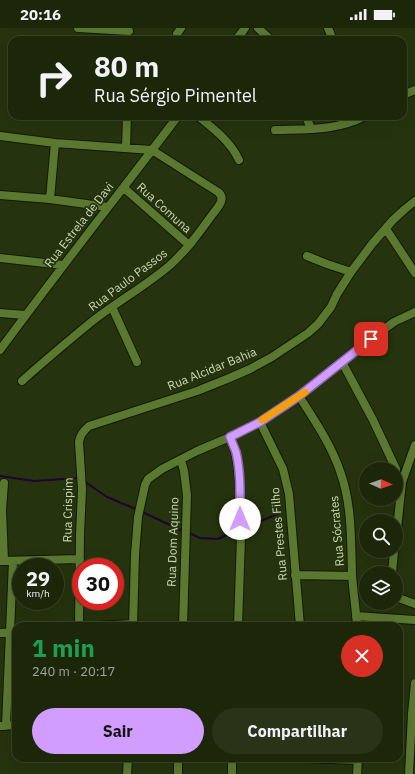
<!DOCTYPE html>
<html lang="pt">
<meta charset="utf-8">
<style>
:root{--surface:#1c270a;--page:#293318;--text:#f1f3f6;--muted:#a0a59c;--line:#3a442b;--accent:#d19dfe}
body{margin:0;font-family:"IBM Plex Sans",sans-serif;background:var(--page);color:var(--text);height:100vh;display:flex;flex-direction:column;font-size:15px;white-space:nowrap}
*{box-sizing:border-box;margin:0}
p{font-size:13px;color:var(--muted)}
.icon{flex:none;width:22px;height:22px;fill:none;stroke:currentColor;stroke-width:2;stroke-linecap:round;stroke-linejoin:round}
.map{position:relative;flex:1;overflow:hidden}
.drawer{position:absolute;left:12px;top:594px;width:391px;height:140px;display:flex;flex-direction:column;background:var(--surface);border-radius:12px;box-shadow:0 4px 16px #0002,0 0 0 1px var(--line)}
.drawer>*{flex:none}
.top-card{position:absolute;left:8px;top:8px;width:399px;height:84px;border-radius:12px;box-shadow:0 4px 16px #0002,0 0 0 1px var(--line);background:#1c270a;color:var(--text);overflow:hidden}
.needle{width:26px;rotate:92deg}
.tools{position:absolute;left:359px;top:434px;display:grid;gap:8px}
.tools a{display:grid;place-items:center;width:44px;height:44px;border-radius:50%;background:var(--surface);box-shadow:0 4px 16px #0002,0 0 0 1px var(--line);font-size:20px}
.speed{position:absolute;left:12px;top:530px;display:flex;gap:8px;font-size:20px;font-weight:700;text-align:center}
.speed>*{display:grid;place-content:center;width:52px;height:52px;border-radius:50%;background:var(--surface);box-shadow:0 4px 16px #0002,0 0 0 1px var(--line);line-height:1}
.speed small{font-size:10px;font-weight:400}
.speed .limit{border:6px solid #d22;background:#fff;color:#111}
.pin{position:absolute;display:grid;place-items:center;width:34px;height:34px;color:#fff;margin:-17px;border-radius:8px;box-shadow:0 2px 6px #0006}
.me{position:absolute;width:44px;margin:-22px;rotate:0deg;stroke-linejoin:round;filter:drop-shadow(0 0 3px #0008)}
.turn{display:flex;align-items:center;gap:14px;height:84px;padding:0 20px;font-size:18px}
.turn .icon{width:52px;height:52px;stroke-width:2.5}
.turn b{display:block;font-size:28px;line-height:34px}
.round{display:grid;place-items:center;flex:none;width:42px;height:42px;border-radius:21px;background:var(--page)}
.headline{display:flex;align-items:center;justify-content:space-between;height:68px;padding:0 20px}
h1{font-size:24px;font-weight:800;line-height:30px;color:#1e9e55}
.primary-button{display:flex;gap:8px;margin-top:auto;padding:8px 20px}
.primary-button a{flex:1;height:46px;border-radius:24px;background:var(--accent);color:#111;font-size:16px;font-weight:800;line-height:46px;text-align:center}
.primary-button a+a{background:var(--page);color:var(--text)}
.status{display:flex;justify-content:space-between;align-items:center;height:28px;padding:0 20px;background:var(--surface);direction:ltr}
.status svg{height:11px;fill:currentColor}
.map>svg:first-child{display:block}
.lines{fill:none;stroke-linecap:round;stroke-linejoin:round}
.stream{stroke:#1f0331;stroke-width:2}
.street-casing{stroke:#111a04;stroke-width:10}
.street{stroke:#5b7831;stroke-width:8}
.route-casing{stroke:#8866a5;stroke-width:10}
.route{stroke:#d19dfe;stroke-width:7}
.slow{stroke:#f59e0b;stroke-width:7}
.labels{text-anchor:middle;stroke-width:3.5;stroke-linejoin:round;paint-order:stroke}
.street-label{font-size:12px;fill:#c9dbb6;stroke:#25340e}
</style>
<div class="status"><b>20:16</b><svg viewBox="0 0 49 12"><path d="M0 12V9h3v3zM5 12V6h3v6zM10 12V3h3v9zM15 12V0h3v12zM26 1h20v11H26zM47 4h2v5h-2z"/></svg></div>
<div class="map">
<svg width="415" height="746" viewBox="0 0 415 746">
<rect width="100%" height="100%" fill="#25340e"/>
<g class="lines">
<path class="stream" d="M0 448 34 453 78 450
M84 453 107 469 138 482
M142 484 183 503
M244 500 280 485
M187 504 200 510 218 511 238 502"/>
<defs>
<path id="street" d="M78 0 129 3
M258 0 271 12
M328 0 333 12
M177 6 181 0
M236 12 245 0
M403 67 415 62
M198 88C214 101 230 113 239 132
M306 88 311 101
M275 102C305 101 337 103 365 88
M0 108 55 115 152 122 218 164C227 171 217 180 212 187 199 205 186 223 169 238 144 259 115 275 90 295 67 314 44 333 22 353
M126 120 127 88
M124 160 189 217
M0 167 50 171 108 179
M50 171 55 115
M386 201 415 245
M307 228 327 236 351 244
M0 230 63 237
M112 279 137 334
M0 285 25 287
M0 322C58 243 119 166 178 88
M342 334 373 392 396 441
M299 368C315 393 332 418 341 446 352 478 351 513 352 546 353 563 356 581 357 598
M260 394 283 441 289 466 300 598
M230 409 235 423 238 438 240 466 241 509 238 598
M181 432 184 443 187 467 183 598
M4 455 2 482 4 533
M396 510 402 454 415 417
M0 533 80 531
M392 545 394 523
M295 547 352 548
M396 569 415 576
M356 588 415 592
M79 598 80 506 82 462 79 414C80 407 83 403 89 398L197 363 227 351 250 341 272 329 308 305 318 296 331 279 337 266 351 244 372 216 393 192 405 181 415 173
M97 598 133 596
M133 598 135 527 138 489 145 457 148 451 162 441 197 423 230 409 260 394 299 368 360 319 394 294 415 284
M0 605 15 604
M0 698 16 697
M6 698 13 533
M306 730 358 732
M127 746 128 730
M178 746V730
M232 746V730
M357 746 358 730
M409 746 412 686 415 655"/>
</defs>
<use href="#street" class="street-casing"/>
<use href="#street" class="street"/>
</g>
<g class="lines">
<defs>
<path id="route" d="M240 491C240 469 241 445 236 424 234 419 232 414 230 409L260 394 299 368 371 311"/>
</defs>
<use href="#route" class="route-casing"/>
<use href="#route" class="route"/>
<path class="slow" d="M262 392 299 368 305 364"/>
</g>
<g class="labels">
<g class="street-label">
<text transform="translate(164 180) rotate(42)" y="4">Rua Comuna</text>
<text transform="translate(79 197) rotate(-52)" y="4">Rua Estrela de Davi</text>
<text transform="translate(128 252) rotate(-37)" y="4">Rua Paulo Passos</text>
<text transform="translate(212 341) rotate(-22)" y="4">Rua Alcidar Bahia</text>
<text transform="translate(68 482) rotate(-89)" y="4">Rua Crispim</text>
<text transform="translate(337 503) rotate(-95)" y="4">Rua Sócrates</text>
<text transform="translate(279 506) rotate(-95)" y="4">Rua Prestes Filho</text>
<text transform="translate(173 514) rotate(-88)" y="4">Rua Dom Aquino</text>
</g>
</g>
</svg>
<div class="tools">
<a><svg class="needle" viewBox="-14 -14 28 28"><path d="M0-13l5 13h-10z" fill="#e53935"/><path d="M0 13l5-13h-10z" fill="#a0a59c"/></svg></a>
<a><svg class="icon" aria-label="search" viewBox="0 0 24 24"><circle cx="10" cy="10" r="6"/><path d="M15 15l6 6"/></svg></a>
<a><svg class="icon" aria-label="layers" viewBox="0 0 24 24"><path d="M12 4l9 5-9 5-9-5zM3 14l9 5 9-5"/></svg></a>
</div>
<div class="speed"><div>29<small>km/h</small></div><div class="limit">30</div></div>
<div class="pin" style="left:371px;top:311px;background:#d93025"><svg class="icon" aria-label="arrive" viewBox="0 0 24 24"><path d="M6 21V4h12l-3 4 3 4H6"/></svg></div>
<svg class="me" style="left:240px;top:491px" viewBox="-20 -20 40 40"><circle r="19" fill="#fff"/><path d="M0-13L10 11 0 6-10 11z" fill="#d19dfe"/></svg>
<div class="top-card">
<div class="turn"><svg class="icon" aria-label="right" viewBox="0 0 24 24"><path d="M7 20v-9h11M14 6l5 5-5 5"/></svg><div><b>80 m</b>Rua Sérgio Pimentel</div></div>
</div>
<section class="drawer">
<div class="headline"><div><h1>1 min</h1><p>240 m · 20:17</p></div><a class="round" style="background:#d93025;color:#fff"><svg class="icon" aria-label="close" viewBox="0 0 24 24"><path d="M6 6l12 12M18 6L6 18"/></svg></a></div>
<div class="primary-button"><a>Sair</a><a>Compartilhar</a></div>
</section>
</div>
